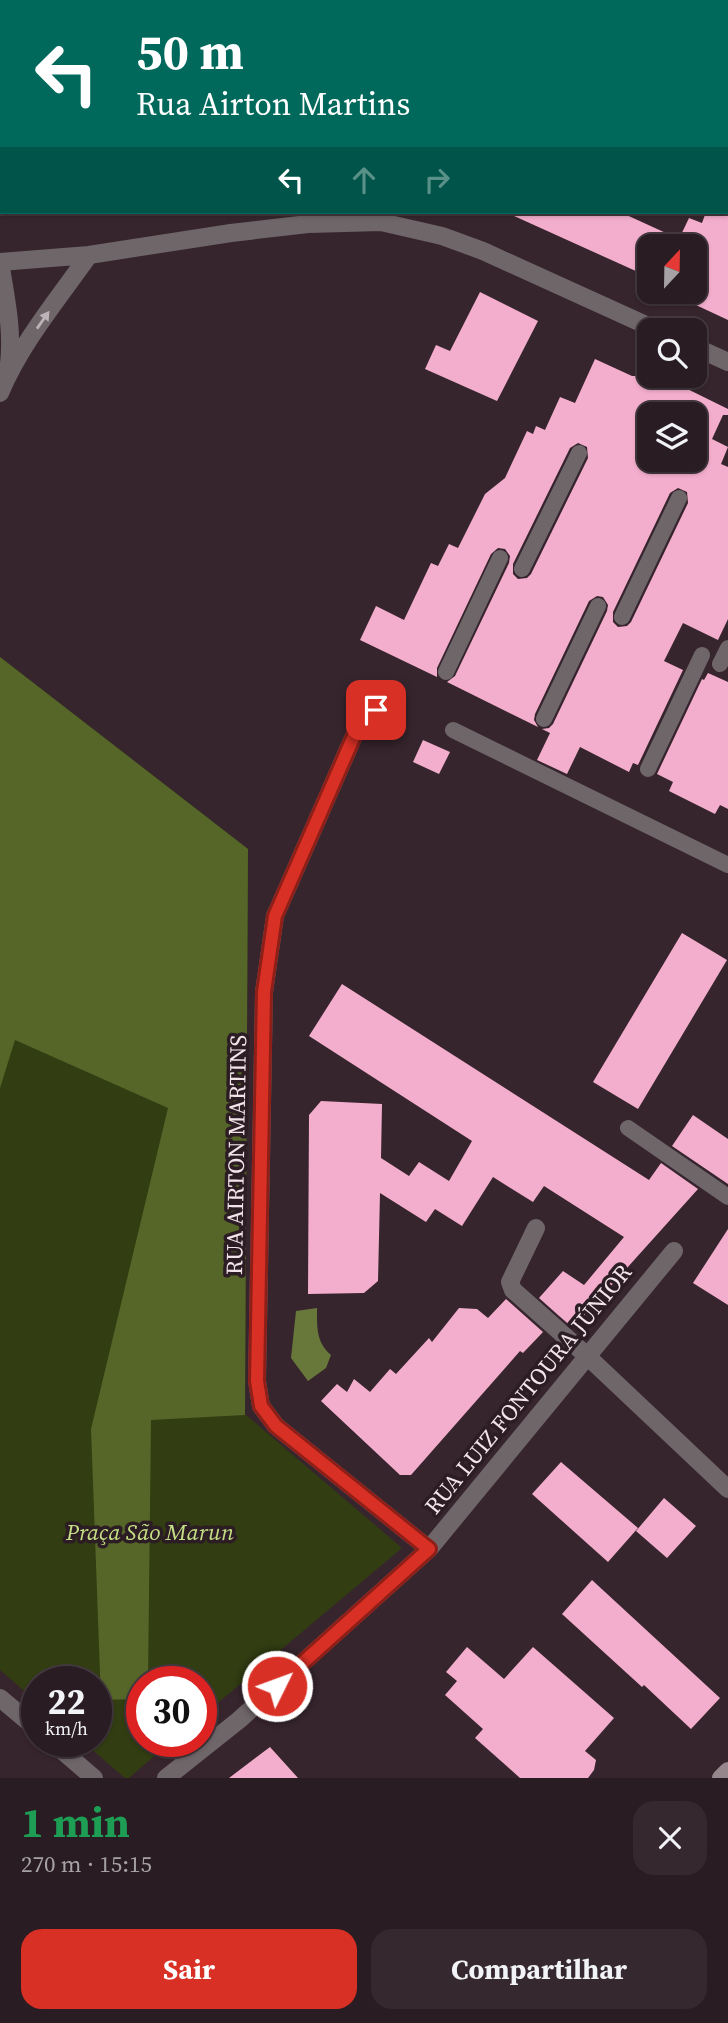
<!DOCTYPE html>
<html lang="pt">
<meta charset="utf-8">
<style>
:root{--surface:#291c22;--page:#35292f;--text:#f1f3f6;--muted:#a5a1a5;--line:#453a40;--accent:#d93025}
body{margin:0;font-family:"Source Serif 4",serif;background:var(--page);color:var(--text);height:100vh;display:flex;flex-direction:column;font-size:26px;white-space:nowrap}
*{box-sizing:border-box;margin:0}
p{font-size:23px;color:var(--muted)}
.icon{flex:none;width:38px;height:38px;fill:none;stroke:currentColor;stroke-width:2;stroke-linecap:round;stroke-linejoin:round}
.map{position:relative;height:1778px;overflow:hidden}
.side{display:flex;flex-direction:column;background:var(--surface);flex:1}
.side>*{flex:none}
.top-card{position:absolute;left:0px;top:0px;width:728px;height:214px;box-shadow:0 2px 5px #0004,0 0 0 2px var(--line);background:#00695c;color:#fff;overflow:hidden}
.needle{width:46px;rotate:22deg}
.tools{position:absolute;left:637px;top:234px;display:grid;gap:14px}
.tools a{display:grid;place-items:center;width:70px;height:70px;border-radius:14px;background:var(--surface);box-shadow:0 2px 5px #0004,0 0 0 2px var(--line);font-size:35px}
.speed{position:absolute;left:21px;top:1666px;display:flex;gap:14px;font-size:35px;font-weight:700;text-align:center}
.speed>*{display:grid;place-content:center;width:91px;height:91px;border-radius:50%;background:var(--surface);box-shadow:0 2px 5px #0004,0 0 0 2px var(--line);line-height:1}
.speed small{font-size:18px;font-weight:400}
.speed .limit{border:10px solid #d22;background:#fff;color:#111}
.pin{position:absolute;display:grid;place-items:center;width:60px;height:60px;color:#fff;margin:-30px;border-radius:14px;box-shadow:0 4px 10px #0006}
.me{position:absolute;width:77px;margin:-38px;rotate:48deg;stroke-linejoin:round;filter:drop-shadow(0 0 5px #0008)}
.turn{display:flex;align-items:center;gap:24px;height:147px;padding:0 21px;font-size:32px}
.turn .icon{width:91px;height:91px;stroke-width:2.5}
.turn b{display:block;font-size:49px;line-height:60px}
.lanes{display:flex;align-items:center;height:66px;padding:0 21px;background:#0003;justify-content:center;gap:35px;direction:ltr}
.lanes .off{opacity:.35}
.round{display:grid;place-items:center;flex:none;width:74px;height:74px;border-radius:21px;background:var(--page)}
.overview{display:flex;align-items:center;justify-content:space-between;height:119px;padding:0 21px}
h1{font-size:42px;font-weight:700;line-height:52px;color:#1e9e55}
.cta{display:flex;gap:14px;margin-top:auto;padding:14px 21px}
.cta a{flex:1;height:80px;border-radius:21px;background:var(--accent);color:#fff;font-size:28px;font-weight:700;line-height:80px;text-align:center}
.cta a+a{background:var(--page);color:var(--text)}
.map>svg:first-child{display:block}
.green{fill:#323d12}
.forest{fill:#556628}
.water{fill:#67783a}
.building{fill:#f3aecd;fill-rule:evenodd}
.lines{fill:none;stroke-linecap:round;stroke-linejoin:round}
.lane{stroke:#6f666a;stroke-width:16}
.street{stroke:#6f666a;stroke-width:18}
.secondary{stroke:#96878d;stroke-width:18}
.oneway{fill:#bdb2b7}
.route-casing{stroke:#8d1f18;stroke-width:18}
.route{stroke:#d93025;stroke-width:12}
.labels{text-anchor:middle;stroke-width:7;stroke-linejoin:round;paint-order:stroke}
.street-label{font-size:23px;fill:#f1e5ea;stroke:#2c1c23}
.park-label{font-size:23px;font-style:italic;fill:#c3de84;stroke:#2c1c23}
</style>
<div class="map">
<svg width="728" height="1778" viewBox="0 0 728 1778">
<rect width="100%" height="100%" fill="#37252d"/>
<path class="green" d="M176 0H695L175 2Z
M0 657 248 849 245 1414 402 1548 201 1717V1682H142V1741H172L129 1778H125L82 1741H96V1682H37V1702L0 1670Z"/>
<path class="forest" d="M0 657 248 849 245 1415 151 1420 148 1682H142V1699L101 1700 91 1429 168 1108 15 1040 0 1088Z"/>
<path class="water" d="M317 1308C317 1327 316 1342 331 1355L326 1368 308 1381 291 1358 296 1311Z"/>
<path class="building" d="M505 212H620L679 239 689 218 702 223 706 212H728V320L668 292H695V247H649L638 272Z
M480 292 538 321 497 401 425 369 436 345 450 351Z
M595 359 632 376H661L728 409V415H723L712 439 728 447 721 464 728 467V619L718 640 683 623 664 661 683 670 638 765 633 763 629 772 580 747 567 774 537 760 550 733 542 729 549 728 553 724 607 611 608 605 603 597 597 596 589 601 535 714 534 720 538 727 447 682 455 676 509 563 510 556 505 549 498 548 491 554 437 668V677L360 640 376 606 404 620 431 563 438 566 449 544 458 548 485 494 505 478 527 431 533 434 536 426 545 430 560 397 575 403ZM649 415H695V460H649ZM578 443 587 447 588 458 531 574 527 578 518 579 513 574V564L570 448ZM678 488 687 492 688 503 631 622 627 626 618 627 613 622V612L670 493Z
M708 673 728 682V809L720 805 715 814 669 791 673 782 657 774 702 679 704 680Z
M423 740 450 752 439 774 413 762Z
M682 933 727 960 638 1109 593 1082Z
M342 984 649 1180 661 1163 698 1189 573 1328 558 1315 559 1313 558 1315 539 1298 563 1271 584 1285 624 1237 544 1186 533 1202 493 1177 462 1226 435 1209 426 1222 380 1193 378 1281 364 1293 308 1294 309 1115 321 1101 382 1104 381 1158 409 1176 419 1162 449 1181 472 1141 309 1036Z
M693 1115 728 1139V1184L672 1146Z
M728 1229V1305L693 1283Z
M506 1299 543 1332 523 1353 520 1351 411 1475H400L321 1401 337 1384 347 1392 354 1379 370 1392 390 1369 396 1374 429 1338 432 1342 459 1308 477 1309 488 1318Z
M561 1462 638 1528 608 1562 532 1494Z
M664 1498 696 1526 667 1558 636 1531Z
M592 1580 720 1698 691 1729 644 1685 642 1687 562 1614Z
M467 1647 504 1679 533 1647 614 1718 585 1751 596 1760 594 1770 588 1778H520L475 1738 483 1729 445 1695 457 1681 446 1672Z
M270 1747 298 1778H229Z"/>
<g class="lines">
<path class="lane" d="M522 569 579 453
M622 617 679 498
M720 664 728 648
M446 672 500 558
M544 719 598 606
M453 730 728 865
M648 769 702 655
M628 1128 728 1197"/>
<path class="street" d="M60 2V0
M0 121 2 118
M0 262 89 255 231 233 308 224 381 222 442 236 483 251 659 331
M0 262C6 299 14 334 8 371
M695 347 728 362
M0 393C21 343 58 299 89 255
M376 710 363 721 354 736 275 916 264 992 257 1381 261 1406 276 1426 429 1549
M536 1228 510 1282 513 1290 586 1355 728 1489
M0 1698 37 1729
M51 1741 94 1778
M166 1778 239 1720 429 1549 674 1251"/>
<path class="secondary" d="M721 1778 728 1771"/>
</g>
<defs><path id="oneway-solid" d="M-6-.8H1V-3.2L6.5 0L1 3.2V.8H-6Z" transform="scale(1.75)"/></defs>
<use class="oneway" href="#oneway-solid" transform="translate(43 320) rotate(-55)"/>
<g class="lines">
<defs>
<path id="route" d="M277 1686 429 1549 276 1426 261 1406 257 1381 264 992 275 916 354 736 363 721 376 710"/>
</defs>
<use href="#route" class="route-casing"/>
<use href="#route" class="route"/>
</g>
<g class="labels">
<g class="street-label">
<text transform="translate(236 1155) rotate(-89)" y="8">RUA AIRTON MARTINS</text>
<text transform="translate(528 1389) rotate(-51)" y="8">RUA LUIZ FONTOURA JÚNIOR</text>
</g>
<g class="park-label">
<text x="150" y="1540">Praça São Marun</text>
</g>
</g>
</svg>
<div class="tools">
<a><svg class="needle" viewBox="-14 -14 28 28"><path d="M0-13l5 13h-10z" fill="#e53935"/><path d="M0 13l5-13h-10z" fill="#a5a1a5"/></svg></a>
<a><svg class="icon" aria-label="search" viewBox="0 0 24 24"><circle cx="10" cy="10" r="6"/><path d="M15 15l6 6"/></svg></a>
<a><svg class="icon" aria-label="layers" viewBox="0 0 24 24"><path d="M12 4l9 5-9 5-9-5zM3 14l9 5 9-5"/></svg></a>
</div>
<div class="speed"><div>22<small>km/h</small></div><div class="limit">30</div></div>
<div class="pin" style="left:376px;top:710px;background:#d93025"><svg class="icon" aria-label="arrive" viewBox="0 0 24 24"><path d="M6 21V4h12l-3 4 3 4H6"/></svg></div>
<svg class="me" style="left:277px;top:1686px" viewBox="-20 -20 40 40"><circle r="17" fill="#d93025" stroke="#fff" stroke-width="3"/><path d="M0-11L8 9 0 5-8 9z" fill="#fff"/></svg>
<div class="top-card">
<div class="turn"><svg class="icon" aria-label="left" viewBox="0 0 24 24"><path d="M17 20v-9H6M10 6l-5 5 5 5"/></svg><div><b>50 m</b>Rua Airton Martins</div></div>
<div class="lanes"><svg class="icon" aria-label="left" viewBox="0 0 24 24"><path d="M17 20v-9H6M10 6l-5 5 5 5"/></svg><svg class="icon off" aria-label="ahead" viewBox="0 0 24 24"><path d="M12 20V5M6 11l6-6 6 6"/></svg><svg class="icon off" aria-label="right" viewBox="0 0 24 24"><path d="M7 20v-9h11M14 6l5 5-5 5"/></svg></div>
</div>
</div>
<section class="side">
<div class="overview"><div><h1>1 min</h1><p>270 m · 15:15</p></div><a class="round"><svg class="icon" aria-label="close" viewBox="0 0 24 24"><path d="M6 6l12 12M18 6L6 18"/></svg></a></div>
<div class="cta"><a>Sair</a><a>Compartilhar</a></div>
</section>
